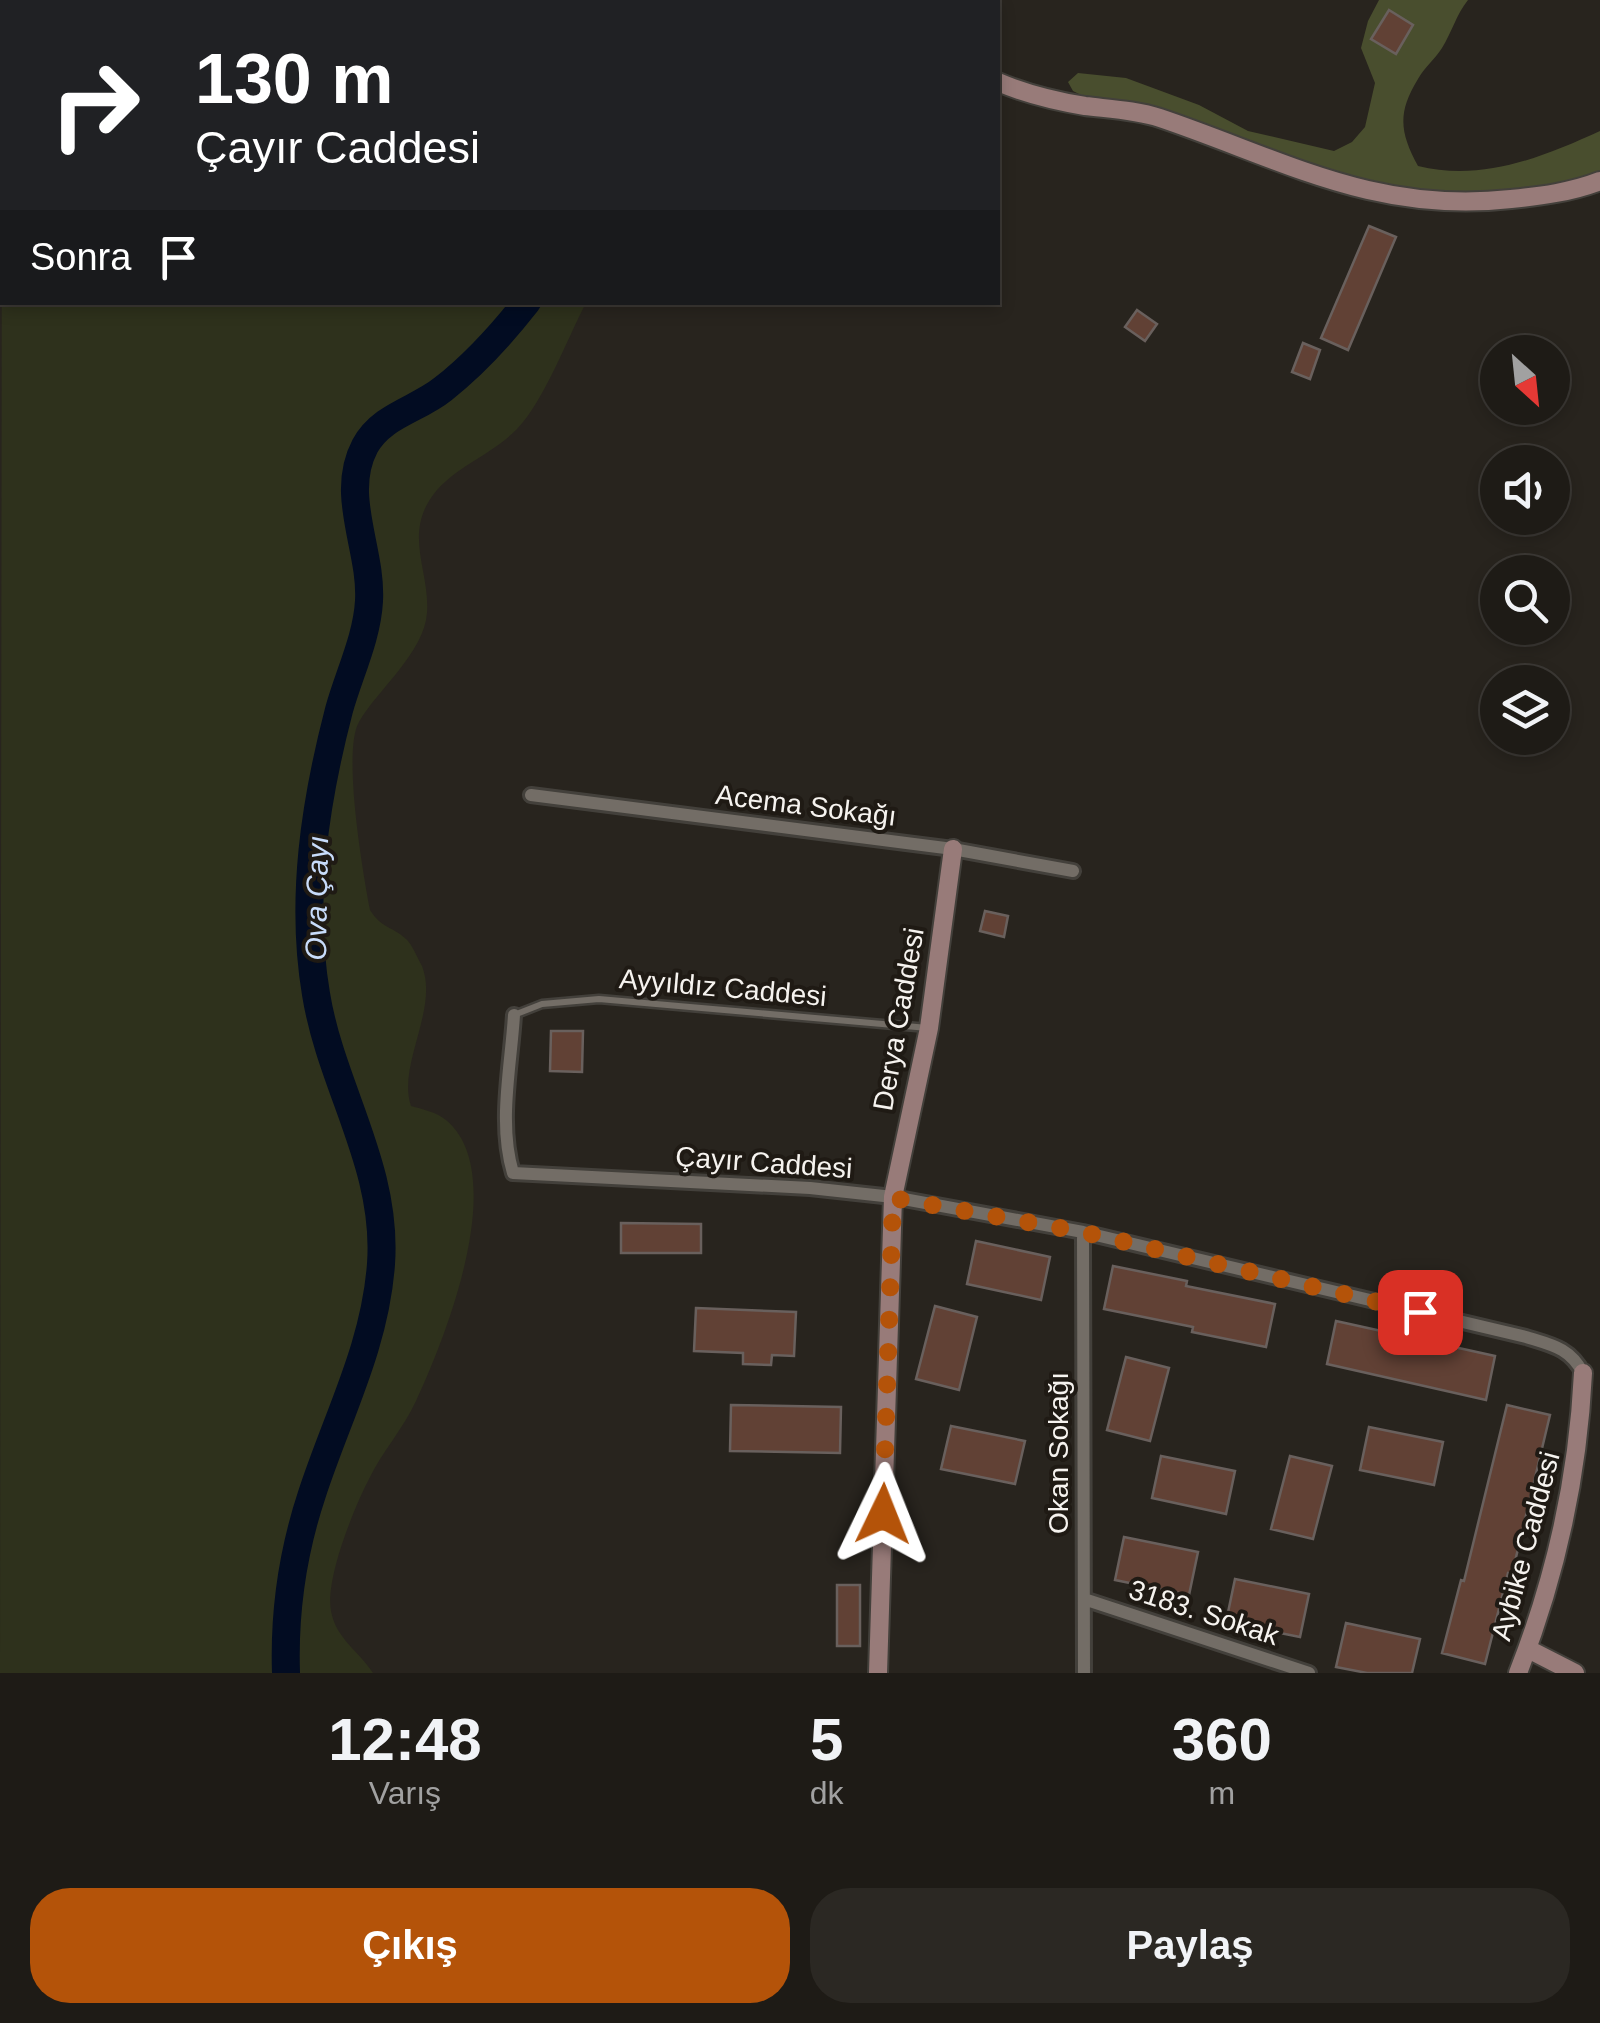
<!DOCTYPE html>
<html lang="tr">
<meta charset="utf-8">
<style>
:root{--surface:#1e1b16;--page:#2b2823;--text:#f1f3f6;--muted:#a1a1a1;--line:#3c3935;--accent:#b45309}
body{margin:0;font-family:Arial,sans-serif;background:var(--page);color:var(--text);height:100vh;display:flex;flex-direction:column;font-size:38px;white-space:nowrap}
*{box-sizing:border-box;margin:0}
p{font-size:32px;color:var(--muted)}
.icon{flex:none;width:55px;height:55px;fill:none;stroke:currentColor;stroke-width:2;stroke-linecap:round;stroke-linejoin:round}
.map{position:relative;height:1673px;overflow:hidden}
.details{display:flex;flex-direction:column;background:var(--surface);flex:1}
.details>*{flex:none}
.hud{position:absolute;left:0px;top:0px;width:1000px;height:305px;box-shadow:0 5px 15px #0003,0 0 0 2px var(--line);background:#202124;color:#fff;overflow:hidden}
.needle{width:65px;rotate:153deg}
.controls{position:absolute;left:1480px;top:335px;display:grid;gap:20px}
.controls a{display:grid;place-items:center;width:90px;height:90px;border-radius:50%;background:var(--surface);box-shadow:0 5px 15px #0003,0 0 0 2px var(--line);font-size:50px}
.pin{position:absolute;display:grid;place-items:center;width:85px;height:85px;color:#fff;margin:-42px;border-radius:20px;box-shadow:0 5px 15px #0006}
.me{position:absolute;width:110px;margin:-55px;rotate:2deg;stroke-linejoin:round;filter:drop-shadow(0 0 8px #0008)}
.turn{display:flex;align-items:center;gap:35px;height:210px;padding:0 30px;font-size:45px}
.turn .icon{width:130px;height:130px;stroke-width:2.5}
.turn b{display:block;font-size:70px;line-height:85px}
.then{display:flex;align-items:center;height:95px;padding:0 30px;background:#0003;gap:20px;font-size:38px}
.eta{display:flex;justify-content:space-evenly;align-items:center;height:170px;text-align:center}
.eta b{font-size:60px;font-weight:600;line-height:70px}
.primary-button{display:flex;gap:20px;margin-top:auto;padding:20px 30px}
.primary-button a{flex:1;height:115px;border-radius:40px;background:var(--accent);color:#fff;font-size:40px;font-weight:600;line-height:115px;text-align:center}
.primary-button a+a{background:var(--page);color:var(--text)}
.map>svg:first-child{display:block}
.green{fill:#2e311c}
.forest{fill:#494e2e}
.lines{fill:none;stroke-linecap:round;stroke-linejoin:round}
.river{stroke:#020c22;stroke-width:28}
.building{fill:#614135;stroke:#69605d;stroke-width:2.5}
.lane-casing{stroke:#43403b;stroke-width:11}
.street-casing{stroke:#43403b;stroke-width:18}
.secondary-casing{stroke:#43403b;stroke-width:22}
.lane{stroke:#736d66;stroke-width:6}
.street{stroke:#736d66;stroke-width:12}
.secondary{stroke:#987b79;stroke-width:18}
.route{stroke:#b45309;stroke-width:18;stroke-dasharray:0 32.4}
.labels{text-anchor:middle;stroke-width:8;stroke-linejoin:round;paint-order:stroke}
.street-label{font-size:28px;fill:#f6f3ef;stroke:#1f1a14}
.water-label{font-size:30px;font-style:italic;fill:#c8dcfb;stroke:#1f1a14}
</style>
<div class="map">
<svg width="1600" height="1673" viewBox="0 0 1600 1673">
<rect width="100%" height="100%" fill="#28241e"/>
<path class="green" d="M44 0H709L43 2Z
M2 105V302L586 303C567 339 544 401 517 429 490 457 449 468 429 501 406 539 430 573 427 613 424 653 378 689 359 722 342 751 363 873 370 910 382 929 392 926 406 939 412 944 418 959 422 966 439 1009 397 1065 411 1106 422 1109 436 1112 446 1120 511 1174 445 1339 416 1401 403 1429 382 1452 369 1479 354 1508 325 1579 331 1611 336 1639 359 1651 373 1673H0Z"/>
<path class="forest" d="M1379 0H1468C1456 15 1452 32 1442 48 1435 59 1424 68 1418 79 1397 113 1400 133 1418 166 1482 182 1543 157 1600 131V173L1578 181 1521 191 1459 195 1353 182 1148 109 1083 96 1073 91 1068 82 1078 73 1126 78 1199 105 1248 131 1334 151 1352 142 1365 127 1375 83 1361 48 1368 21Z"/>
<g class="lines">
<path class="river" d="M286 1673C284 1613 293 1551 312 1494 337 1417 375 1347 381 1264 388 1166 331 1087 316 994 300 899 315 802 339 710 349 674 367 638 369 601 372 549 339 495 365 446 382 415 417 410 443 389 475 364 502 334 527 302"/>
</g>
<path class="building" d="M1389 10 1413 25 1396 54 1371 39Z
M1369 226 1396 237 1348 350 1321 338Z
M1137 310 1157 324 1145 341 1125 327Z
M1303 343 1320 350 1310 379 1292 372Z
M985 911 1008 916 1004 937 980 931Z
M551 1031H583L582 1072 550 1071Z
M621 1223 701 1224V1253H621Z
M976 1241 1050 1257 1041 1300 967 1284Z
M1113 1266 1187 1281 1186 1286 1275 1304 1266 1347 1192 1332 1193 1327 1104 1309Z
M935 1306 977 1317 959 1390 916 1379Z
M696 1308 796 1312 794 1356 772 1355 771 1365 743 1364V1353L694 1351Z
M1336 1321 1495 1356 1486 1400 1327 1364Z
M1126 1357 1169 1368 1150 1441 1107 1430Z
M731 1405 841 1407 840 1453 730 1451Z
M1507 1405 1550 1415 1512 1574 1508 1573 1485 1664 1442 1653 1461 1580 1464 1581Z
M951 1426 1025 1441 1015 1484 941 1469Z
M1369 1427 1443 1442 1434 1485 1360 1470Z
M1161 1456 1235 1471 1226 1514 1152 1498Z
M1290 1456 1332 1466 1313 1539 1271 1529Z
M1124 1537 1198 1552 1189 1595 1115 1580Z
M1235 1579 1309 1594 1300 1637 1226 1622Z
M837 1585H860V1646H837Z
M1346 1623 1420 1639 1412 1673H1367L1336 1667Z"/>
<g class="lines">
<defs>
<path id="lane" d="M514 1015 542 1004 599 999 928 1028"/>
<path id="street" d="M531 795 953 849 1073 871
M514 1015C511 1066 498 1123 513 1173L810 1188 893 1197 1083 1232 1526 1337C1552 1345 1570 1348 1583 1373
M1083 1232 1084 1673
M1084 1599 1309 1673"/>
<path id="secondary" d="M731 0 736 2
M998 82C1026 94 1055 101 1085 106 1110 109 1136 110 1160 118 1284 160 1374 214 1511 199 1541 196 1572 192 1600 181
M1528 1649 1575 1673
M878 1673 893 1197 929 1028 953 849
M1518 1673C1556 1576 1578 1477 1583 1373"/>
</defs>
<use href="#lane" class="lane-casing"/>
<use href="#street" class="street-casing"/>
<use href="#secondary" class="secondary-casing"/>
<use href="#lane" class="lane"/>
<use href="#street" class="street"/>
<use href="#secondary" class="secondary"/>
</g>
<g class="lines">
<path class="route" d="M883 1514 893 1198 1083 1232 1420 1312"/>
</g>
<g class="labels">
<g class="street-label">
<text transform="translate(806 805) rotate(7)" y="10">Acema Sokağı</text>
<text transform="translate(723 987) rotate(5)" y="10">Ayyıldız Caddesi</text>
<text transform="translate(898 1019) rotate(-80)" y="10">Derya Caddesi</text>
<text transform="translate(764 1162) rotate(4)" y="10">Çayır Caddesi</text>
<text transform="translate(1058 1453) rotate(-90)" y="10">Okan Sokağı</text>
<text transform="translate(1525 1546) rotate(-75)" y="10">Aybike Caddesi</text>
<text transform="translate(1204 1612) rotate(18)" y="10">3183. Sokak</text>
</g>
<g class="water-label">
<text transform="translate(317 898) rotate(-89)" y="10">Ova Çayı</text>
</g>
</g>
</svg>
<div class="controls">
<a><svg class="needle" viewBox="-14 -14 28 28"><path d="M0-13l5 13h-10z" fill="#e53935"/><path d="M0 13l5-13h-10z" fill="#a1a1a1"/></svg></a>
<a><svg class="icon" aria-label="sound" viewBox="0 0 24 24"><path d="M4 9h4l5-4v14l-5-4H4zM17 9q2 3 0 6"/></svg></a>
<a><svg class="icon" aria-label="search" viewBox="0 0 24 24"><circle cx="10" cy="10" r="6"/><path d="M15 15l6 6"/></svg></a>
<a><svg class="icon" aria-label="layers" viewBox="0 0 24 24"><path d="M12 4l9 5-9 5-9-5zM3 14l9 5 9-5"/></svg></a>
</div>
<div class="pin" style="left:1420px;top:1312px;background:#d93025"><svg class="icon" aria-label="arrive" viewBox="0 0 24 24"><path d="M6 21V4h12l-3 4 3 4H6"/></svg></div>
<svg class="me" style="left:883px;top:1514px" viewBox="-20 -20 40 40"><path d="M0-17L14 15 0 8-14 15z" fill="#b45309" stroke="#fff" stroke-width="4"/></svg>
<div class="hud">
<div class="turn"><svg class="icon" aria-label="right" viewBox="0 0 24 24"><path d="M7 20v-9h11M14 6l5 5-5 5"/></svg><div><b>130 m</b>Çayır Caddesi</div></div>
<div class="then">Sonra<svg class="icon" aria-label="arrive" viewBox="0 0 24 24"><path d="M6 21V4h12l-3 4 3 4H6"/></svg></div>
</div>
</div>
<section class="details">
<div class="eta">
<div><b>12:48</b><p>Varış</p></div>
<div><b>5</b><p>dk</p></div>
<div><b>360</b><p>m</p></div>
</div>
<div class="primary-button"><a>Çıkış</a><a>Paylaş</a></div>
</section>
